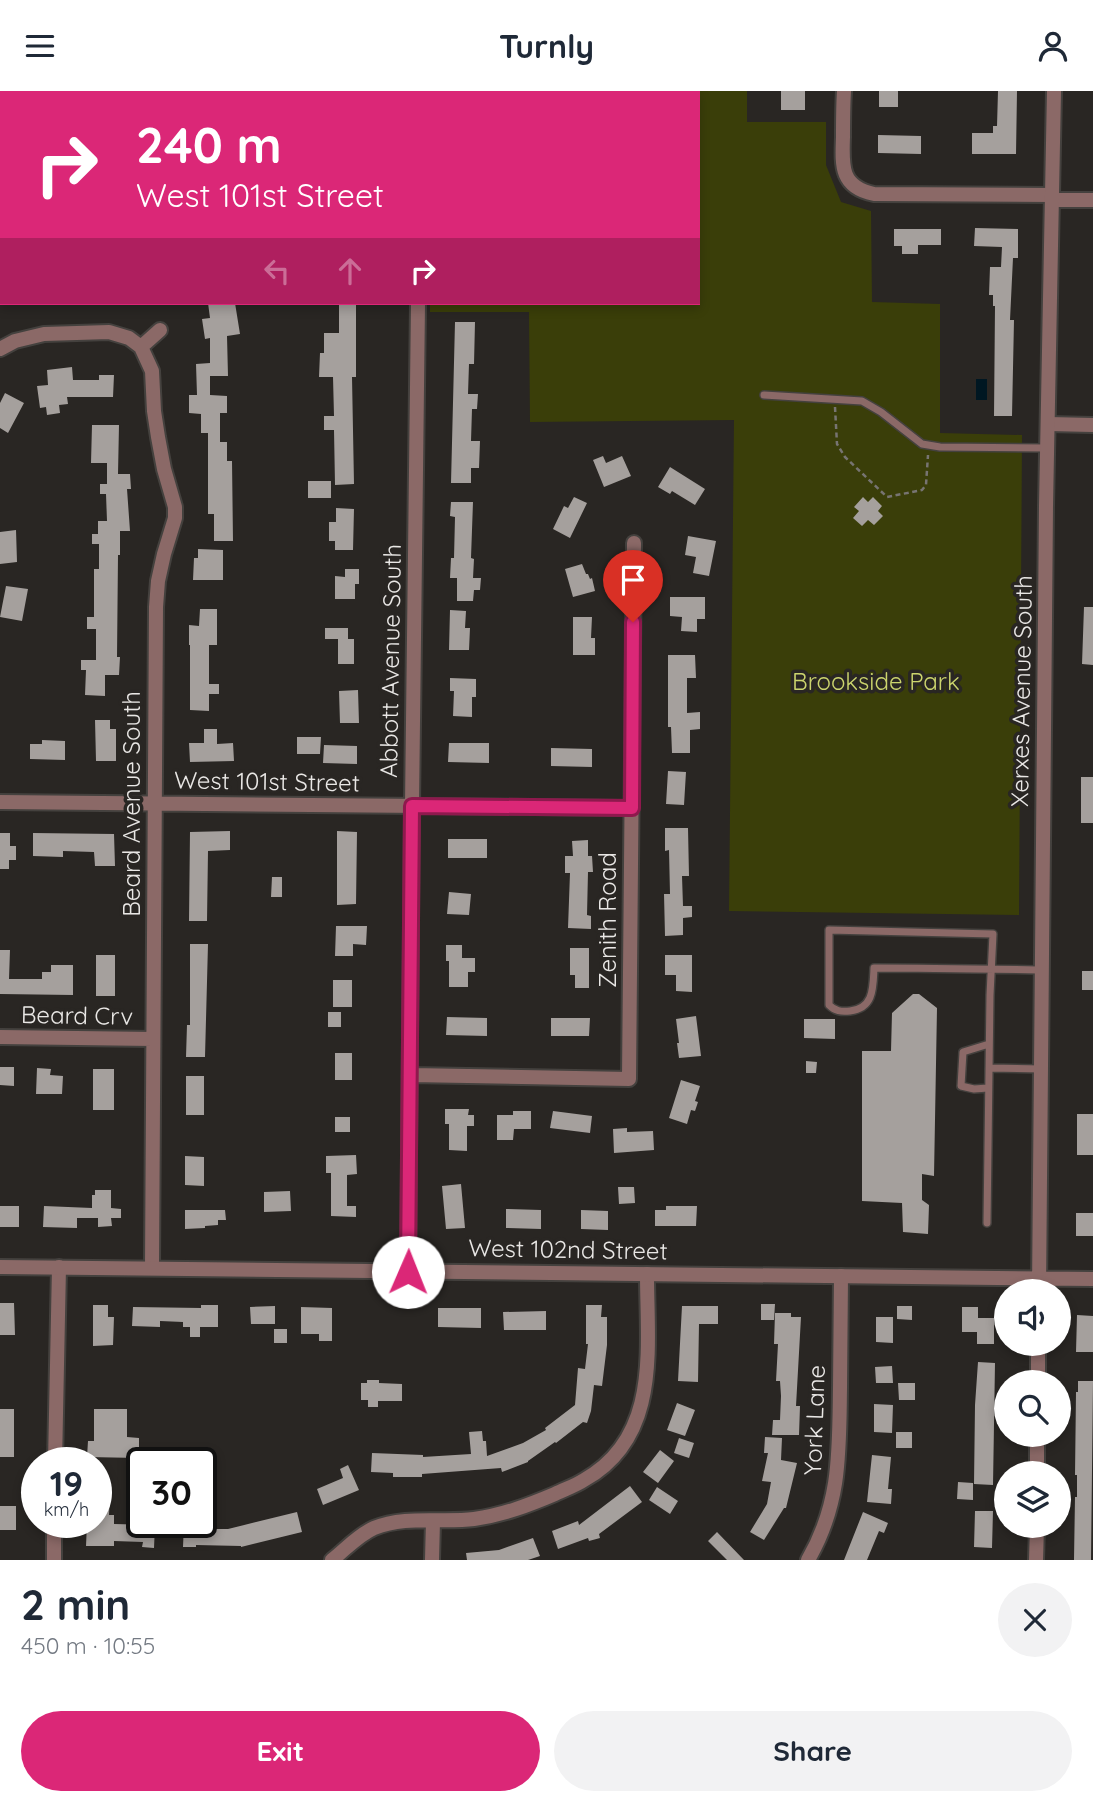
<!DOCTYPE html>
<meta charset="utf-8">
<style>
:root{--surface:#fff;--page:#f2f2f3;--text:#1f2937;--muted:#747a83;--accent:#db2777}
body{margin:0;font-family:Quicksand,sans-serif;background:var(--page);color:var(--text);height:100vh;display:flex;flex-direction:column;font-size:26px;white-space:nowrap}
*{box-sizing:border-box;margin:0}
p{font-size:23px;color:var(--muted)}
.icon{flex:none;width:38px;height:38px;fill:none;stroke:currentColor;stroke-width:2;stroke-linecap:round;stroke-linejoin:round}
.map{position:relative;height:1469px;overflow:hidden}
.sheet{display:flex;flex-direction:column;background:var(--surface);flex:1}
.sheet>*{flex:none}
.hud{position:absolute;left:0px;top:0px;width:700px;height:214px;box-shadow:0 4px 10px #0003;background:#db2777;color:#fff;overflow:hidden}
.buttons{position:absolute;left:994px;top:1188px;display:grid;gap:14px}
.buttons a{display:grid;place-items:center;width:77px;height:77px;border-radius:50%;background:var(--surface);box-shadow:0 4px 10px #0003;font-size:35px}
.speed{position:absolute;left:21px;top:1356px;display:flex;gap:14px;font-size:35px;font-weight:700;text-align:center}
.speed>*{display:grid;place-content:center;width:91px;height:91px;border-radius:50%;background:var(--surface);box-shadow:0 4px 10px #0003;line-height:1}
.speed small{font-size:18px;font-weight:400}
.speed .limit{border:4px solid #111;border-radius:10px;background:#fff;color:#111}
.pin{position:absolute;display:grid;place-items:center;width:60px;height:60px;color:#fff;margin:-72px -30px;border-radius:50% 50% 50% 0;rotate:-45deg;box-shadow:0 0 7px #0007}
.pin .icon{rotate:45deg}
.me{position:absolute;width:77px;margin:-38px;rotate:1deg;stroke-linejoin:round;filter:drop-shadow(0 0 5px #0008)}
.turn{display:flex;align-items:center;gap:24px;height:147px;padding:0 21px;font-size:32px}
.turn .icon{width:91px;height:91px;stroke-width:2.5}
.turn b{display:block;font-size:49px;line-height:60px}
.lanes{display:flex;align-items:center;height:66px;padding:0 21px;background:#0003;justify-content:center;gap:35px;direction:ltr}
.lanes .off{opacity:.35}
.round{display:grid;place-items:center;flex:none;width:74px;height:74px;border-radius:37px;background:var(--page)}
.headline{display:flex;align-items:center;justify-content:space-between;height:119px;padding:0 21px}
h1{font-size:42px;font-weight:700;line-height:52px}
.primary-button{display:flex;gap:14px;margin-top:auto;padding:14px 21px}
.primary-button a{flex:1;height:80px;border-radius:42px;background:var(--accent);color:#fff;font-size:28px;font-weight:700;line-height:80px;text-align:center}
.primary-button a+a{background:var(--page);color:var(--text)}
header{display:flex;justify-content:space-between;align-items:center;height:91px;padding:0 21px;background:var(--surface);font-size:32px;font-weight:700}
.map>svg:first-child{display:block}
.green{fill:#3a3e09}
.water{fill:#001722}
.building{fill:#a5a09d}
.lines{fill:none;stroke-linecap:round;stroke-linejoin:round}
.service-casing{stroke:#44413e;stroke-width:10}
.minor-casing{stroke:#44413e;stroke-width:18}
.tertiary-casing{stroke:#44413e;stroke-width:18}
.path{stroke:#777472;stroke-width:2.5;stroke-dasharray:5 3.5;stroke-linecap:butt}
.service{stroke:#8b6967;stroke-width:7}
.minor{stroke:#8b6967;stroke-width:14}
.tertiary{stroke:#8b6967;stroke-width:14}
.route-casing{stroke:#8e194d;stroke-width:18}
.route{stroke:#db2777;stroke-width:12}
.labels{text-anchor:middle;stroke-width:7;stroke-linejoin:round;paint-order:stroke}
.street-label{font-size:24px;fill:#e9e7e5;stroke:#292623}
.park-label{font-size:24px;fill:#cbd46d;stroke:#292623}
</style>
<header><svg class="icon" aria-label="menu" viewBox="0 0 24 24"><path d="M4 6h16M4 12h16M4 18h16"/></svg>Turnly<svg class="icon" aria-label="person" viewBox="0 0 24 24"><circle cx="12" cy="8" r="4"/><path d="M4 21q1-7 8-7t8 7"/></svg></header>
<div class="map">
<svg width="1093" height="1469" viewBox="0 0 1093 1469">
<rect width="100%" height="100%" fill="#292623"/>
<path class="green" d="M431 0H747V31H826V74L841 111 871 120 872 211 940 213V342L1022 344 1019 824 729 820 734 329 530 331 529 221H430V212H698V2H431Z"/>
<path class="water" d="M976 288H987V309H976Z"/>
<path class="building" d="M781 0H805V19H781Z
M879 0H898V16H879Z
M998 0H1017L1016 63H972V42H993V35H997Z
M878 44 921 45V63L878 62Z
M975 137 1018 138V167H1013L1010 229H1014L1012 325H994L995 215H993V204H989L990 176H1001L1002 156 974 155Z
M894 138H941V154H918V163H902V155H894Z
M208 212H235L240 243 227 245 228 285H210V304L227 305V322H220V351H227V370H232L233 450H214V423H208V342H201V323L189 322V304H197L196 273 210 272V247L205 248 202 228 210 227Z
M339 212H356V286H352L354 393 335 394 334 339H324V325H334L333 286H319L320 262H324V242H339Z
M455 231H475L474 273H469L468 303H478L477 318H472L471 350H480L479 377H471V392H451Z
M72 276 73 289H99V284H114L113 306H67L68 313 59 314 60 322 47 324 46 316 40 317 37 295 48 294 47 279Z
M5 302 24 312 8 342 0 337V312Z
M92 334H119L118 383H130L131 398H127L130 440H120V464H118L117 566H120L119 584H105V605L85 604 86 579H81V569H96V538H87V526H94V478H99V453H92V443H98V430H107L106 403H100V393H107V372H91Z
M603 365 606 372 622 365 631 385 604 396 593 369Z
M670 376 705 398 695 414 672 400 670 403 658 396Z
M308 390H331V407H308Z
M574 406 587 412 570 447 553 438 564 415 568 417Z
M863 406 868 411 873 406 882 415 878 420 883 425 874 434 868 429 862 435 853 427 859 420 854 416Z
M451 411H473L471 467 474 468 473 487H481L480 499H474L473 510H457V487H450L451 467H454L455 426 450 425Z
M336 417 354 418 353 459H335V450H329V431H336Z
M16 439 17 471 0 473V441Z
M688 445 716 450 709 485 693 482 696 466 685 464Z
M198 458 223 459V489H193L194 467H198Z
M582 473 586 483H588L590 488 592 487 595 500 573 506 565 478Z
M345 478H359V493H355V508H335V485L345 486Z
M6 495 28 498 22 530 0 526Z
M670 506H705V528H697V541L681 540 682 526 670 525Z
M1084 516H1093V574L1082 573Z
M200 518H217V554H209V593H219V603H209V620L190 619V554H189V534L199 535Z
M450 519 466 520 465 537H470L469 559H449Z
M573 526H592L591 547H595V564H573Z
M325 537H348V548H354V573H338V548H325Z
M668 564H695L696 587H687V622L700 621V638L690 639V662H672L671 636H668Z
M450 587 476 588V606H472V626L453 625 454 600H450Z
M358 599 359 632H340L339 600Z
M95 629H110V638H116V670H96Z
M204 638H217V653L233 652 234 670 190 671 189 652H204Z
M297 646H321L320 663H297Z
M42 649 65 650V669L30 668V653H42Z
M449 652H489V672L448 671Z
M324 654 357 655V673L323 672Z
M551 657 592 658V676L551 675Z
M668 680 686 681 684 714 666 713Z
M1081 686H1093V732H1081Z
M665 737H688L689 785H682L683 815H692V826L683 827V844L665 845 664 803H670L669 759 665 760Z
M230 740V759L208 760 207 830H189L190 741Z
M337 740 357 741 356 813 337 814Z
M0 742H10V755H16V769H9V778H0Z
M33 742 114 743 115 775H95L94 761 63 760V766L33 765Z
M448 748H487V767H448Z
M588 749V765H592L593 781H588L587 824 591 825V838L568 837 570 782H565V765H573L572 750Z
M272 786H282V806H271Z
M449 801 471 803 469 824 447 823Z
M336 835H367L366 854 353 853V865H335Z
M190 853H208L205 966H186L187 934H190Z
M446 854H462V867H475V881H468V896H449V870H446Z
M570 857H589V897H575V884H570Z
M0 859H10L9 888H42V881H51V874H73V904L0 903Z
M96 864H115V905H96Z
M665 864H692V901L676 900V884H665Z
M1082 880H1093V899H1082Z
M333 889H352V916H333Z
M913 903H919L937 917 934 1085 922 1083V1109L929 1114 928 1143 903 1141 902 1112 862 1110V960H891L892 922Z
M328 921H341V936H328Z
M696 925 701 965 679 967 677 952H679L676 928Z
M447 926 487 927V945L446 944Z
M551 927H590L589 945H551Z
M804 928H835V948L804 947Z
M335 962H352V989H335Z
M806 970 817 971 816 982H806Z
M0 976H14V995L0 994Z
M37 977 51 978 50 984 63 985 62 1003H36Z
M93 978H114V1019H93Z
M186 985H204V1024H186Z
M681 989 700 995 695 1010 698 1011 695 1020 691 1019 687 1033 669 1027Z
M445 1018H469L468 1024H474V1035H467V1060L449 1059V1033H445Z
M513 1020H531V1038H514L513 1049H497V1024H513Z
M553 1020 592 1025 590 1042 550 1037Z
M1077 1023H1093V1064H1077Z
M335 1026H350V1041H335Z
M627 1037V1041L653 1040 654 1059 614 1062 613 1038Z
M356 1064 357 1083 347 1084V1115H356V1126L331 1125V1082H326V1065Z
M185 1065 204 1066V1095L185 1094Z
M461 1093 465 1137 446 1138 442 1095Z
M618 1096H634L635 1112 619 1113Z
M95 1099H111V1117L121 1118V1127H111L112 1135 98 1136V1127H77V1137L43 1136 44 1115 92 1117V1104H95Z
M290 1100 291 1120 264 1121V1101Z
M0 1115H19V1136H0Z
M666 1115H697L696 1135H655V1119H666Z
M506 1118 541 1119V1138L506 1137Z
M185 1119H225L226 1129H218V1134L205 1135V1137L185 1138Z
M581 1119 608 1120V1139L581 1138Z
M1076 1122H1093V1145H1076Z
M0 1212H14L15 1244H0Z
M761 1213H775L774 1229H761Z
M93 1214H108V1226H114L113 1254 93 1255Z
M201 1214H218V1236H200V1246H190V1236H183V1231L160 1230V1236L132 1235 133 1216 201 1217Z
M586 1214H602L601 1226H607V1254L602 1295 594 1294 591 1320 587 1332 583 1331 556 1352 555 1351 528 1370V1371L502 1381 501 1377 422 1383V1386H393V1382L371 1381 372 1362 423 1364V1366L471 1363 469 1341 482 1340 483 1350H486L487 1365 523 1352 546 1339 545 1337 575 1314 578 1277 585 1278 588 1253H586Z
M275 1215V1233H251L250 1216Z
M682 1215H718V1233H699L698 1291 678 1290Z
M897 1215H912V1229L897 1228Z
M301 1216 332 1217V1250H319V1243H301Z
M962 1216H978V1227H994V1253H977V1241H962Z
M438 1217H481V1237L438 1236Z
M546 1220V1239H504L503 1221Z
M775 1222H791V1226H801L796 1315H800L799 1344H772L773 1329H780L781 1305 780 1290H776L778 1253H774Z
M1077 1224 1093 1225V1261H1076Z
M876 1226H893V1252L876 1251Z
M274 1238H287V1252H274Z
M978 1271 995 1272 993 1394 974 1393 975 1314Z
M892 1275 893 1292H876L875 1276Z
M367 1289H379V1292L402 1293V1310H378V1316H368V1309H361V1292H367Z
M1078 1290H1093L1091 1469H1074L1075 1406H1077V1384H1075L1076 1301H1078Z
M898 1292H915V1309H899Z
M677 1312 695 1319 685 1345 667 1339Z
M874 1313 893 1314 892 1342 874 1341Z
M0 1318H14V1366H0Z
M94 1318H127V1346L139 1347V1367L87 1366 88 1350H94Z
M896 1341H912V1357H896Z
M765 1346 782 1347 781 1369 797 1372 786 1417H784L764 1449 750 1441 767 1413 771 1391 762 1390 768 1362H764Z
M679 1347 694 1352 689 1367 674 1362Z
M660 1359 674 1370 658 1392 643 1381Z
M872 1364 891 1366 888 1398H892L891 1413 867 1411Z
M348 1374 359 1399 323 1414 317 1398 343 1387 340 1378Z
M958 1391 973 1392V1409L957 1408Z
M630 1395 642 1411 599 1443 600 1447 589 1450 588 1447 558 1458 552 1440 578 1430 579 1434Z
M657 1396 678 1410 670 1423 649 1409Z
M96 1401H110L109 1424H114V1433L155 1434 154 1457 142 1456 143 1451 114 1450V1455H86L87 1432H96Z
M0 1415H16V1439H0Z
M975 1420H993L992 1457 974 1456Z
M297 1421 302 1441 241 1456V1455L196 1454V1456H183L184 1432H215V1438H228Z
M863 1421 888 1432 884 1442 879 1440 867 1469H844Z
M717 1441 744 1469H727L708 1450Z
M533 1447 540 1465 528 1469H467L466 1462 499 1459Z"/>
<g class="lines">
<defs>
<path id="service" d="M764 304 862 310 881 321 922 353 940 356 1046 357
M989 977 1041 978
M988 997 974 998 961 995 963 961 989 953
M987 1132 990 904 993 843 829 839V914C835 920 841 921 850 920 874 917 873 897 874 877 930 877 985 878 1041 879"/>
<path id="minor" d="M844 0C843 15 843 31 843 46 842 74 840 96 874 103L1052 104
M149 2 150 0
M419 2V0
M0 46H2
M1052 109H1093
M141 256 160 239
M0 258 15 250 44 243 109 241 129 247 141 256 152 280 154 320 158 346 164 378 175 416V427L164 463 158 490 156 516 152 1177
M1048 333 1093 334
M0 711 632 717
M0 946 153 948
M411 984 629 988 634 452
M408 1180 412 715 418 212
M55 1372 59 1176
M54 1469V1432
M332 1469C346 1458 358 1444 374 1437 405 1424 442 1432 474 1428 503 1424 529 1414 555 1403 565 1398 575 1395 584 1389 661 1346 647 1257 647 1183
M432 1469 433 1430
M808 1469C841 1412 839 1361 840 1297 840 1260 841 1222 841 1185"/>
<path id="tertiary" d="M0 1176 1093 1188
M1039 1200 1046 415 1054 0
M1038 1292V1253
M1037 1382V1344
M1036 1469 1037 1435"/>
</defs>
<use href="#service" class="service-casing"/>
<use href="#minor" class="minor-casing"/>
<use href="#tertiary" class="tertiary-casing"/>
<path class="path" d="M835 316 837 353 845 366 887 406 922 399 926 394 928 364"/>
<use href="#service" class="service"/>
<use href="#minor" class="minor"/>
<use href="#tertiary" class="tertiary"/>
</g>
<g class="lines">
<defs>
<path id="route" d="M408 1181 412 715 632 717 633 531"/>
</defs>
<use href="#route" class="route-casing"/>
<use href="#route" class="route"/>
</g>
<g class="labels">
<g class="street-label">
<text transform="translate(391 570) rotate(-89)" y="8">Abbott Avenue South</text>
<text transform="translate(1022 600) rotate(-89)" y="8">Xerxes Avenue South</text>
<text transform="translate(267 691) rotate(1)" y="8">West 101st Street</text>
<text transform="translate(132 713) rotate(-90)" y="8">Beard Avenue South</text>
<text transform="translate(608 829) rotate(-90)" y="8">Zenith Road</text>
<text transform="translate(77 925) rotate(1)" y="8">Beard Crv</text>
<text transform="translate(568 1159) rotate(1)" y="8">West 102nd Street</text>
<text transform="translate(815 1329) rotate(-88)" y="8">York Lane</text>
</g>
<g class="park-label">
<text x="876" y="599">Brookside Park</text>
</g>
</g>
</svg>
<div class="buttons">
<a><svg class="icon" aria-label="sound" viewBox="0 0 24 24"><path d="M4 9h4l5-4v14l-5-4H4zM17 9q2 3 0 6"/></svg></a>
<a><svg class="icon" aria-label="search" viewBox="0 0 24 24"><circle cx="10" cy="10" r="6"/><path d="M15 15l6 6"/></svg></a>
<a><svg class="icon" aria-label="layers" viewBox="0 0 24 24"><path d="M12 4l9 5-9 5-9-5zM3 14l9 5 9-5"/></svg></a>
</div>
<div class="speed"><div>19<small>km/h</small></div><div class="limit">30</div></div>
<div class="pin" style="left:633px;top:531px;background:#d93025"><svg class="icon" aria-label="arrive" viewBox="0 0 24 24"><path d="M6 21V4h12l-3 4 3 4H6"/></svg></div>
<svg class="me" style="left:408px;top:1181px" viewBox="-20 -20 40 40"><circle r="19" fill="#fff"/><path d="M0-13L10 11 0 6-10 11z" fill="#db2777"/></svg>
<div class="hud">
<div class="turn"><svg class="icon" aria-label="right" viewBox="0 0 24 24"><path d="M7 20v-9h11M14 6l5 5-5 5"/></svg><div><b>240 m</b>West 101st Street</div></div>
<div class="lanes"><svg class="icon off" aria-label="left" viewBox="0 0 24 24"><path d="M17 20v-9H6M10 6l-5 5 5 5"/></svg><svg class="icon off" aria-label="ahead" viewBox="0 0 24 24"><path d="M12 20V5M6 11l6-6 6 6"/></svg><svg class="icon" aria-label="right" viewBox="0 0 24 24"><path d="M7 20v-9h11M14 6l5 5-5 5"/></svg></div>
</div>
</div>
<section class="sheet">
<div class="headline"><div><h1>2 min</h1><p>450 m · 10:55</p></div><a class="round"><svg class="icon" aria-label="close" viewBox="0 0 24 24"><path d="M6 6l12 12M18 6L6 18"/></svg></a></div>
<div class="primary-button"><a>Exit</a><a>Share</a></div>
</section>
